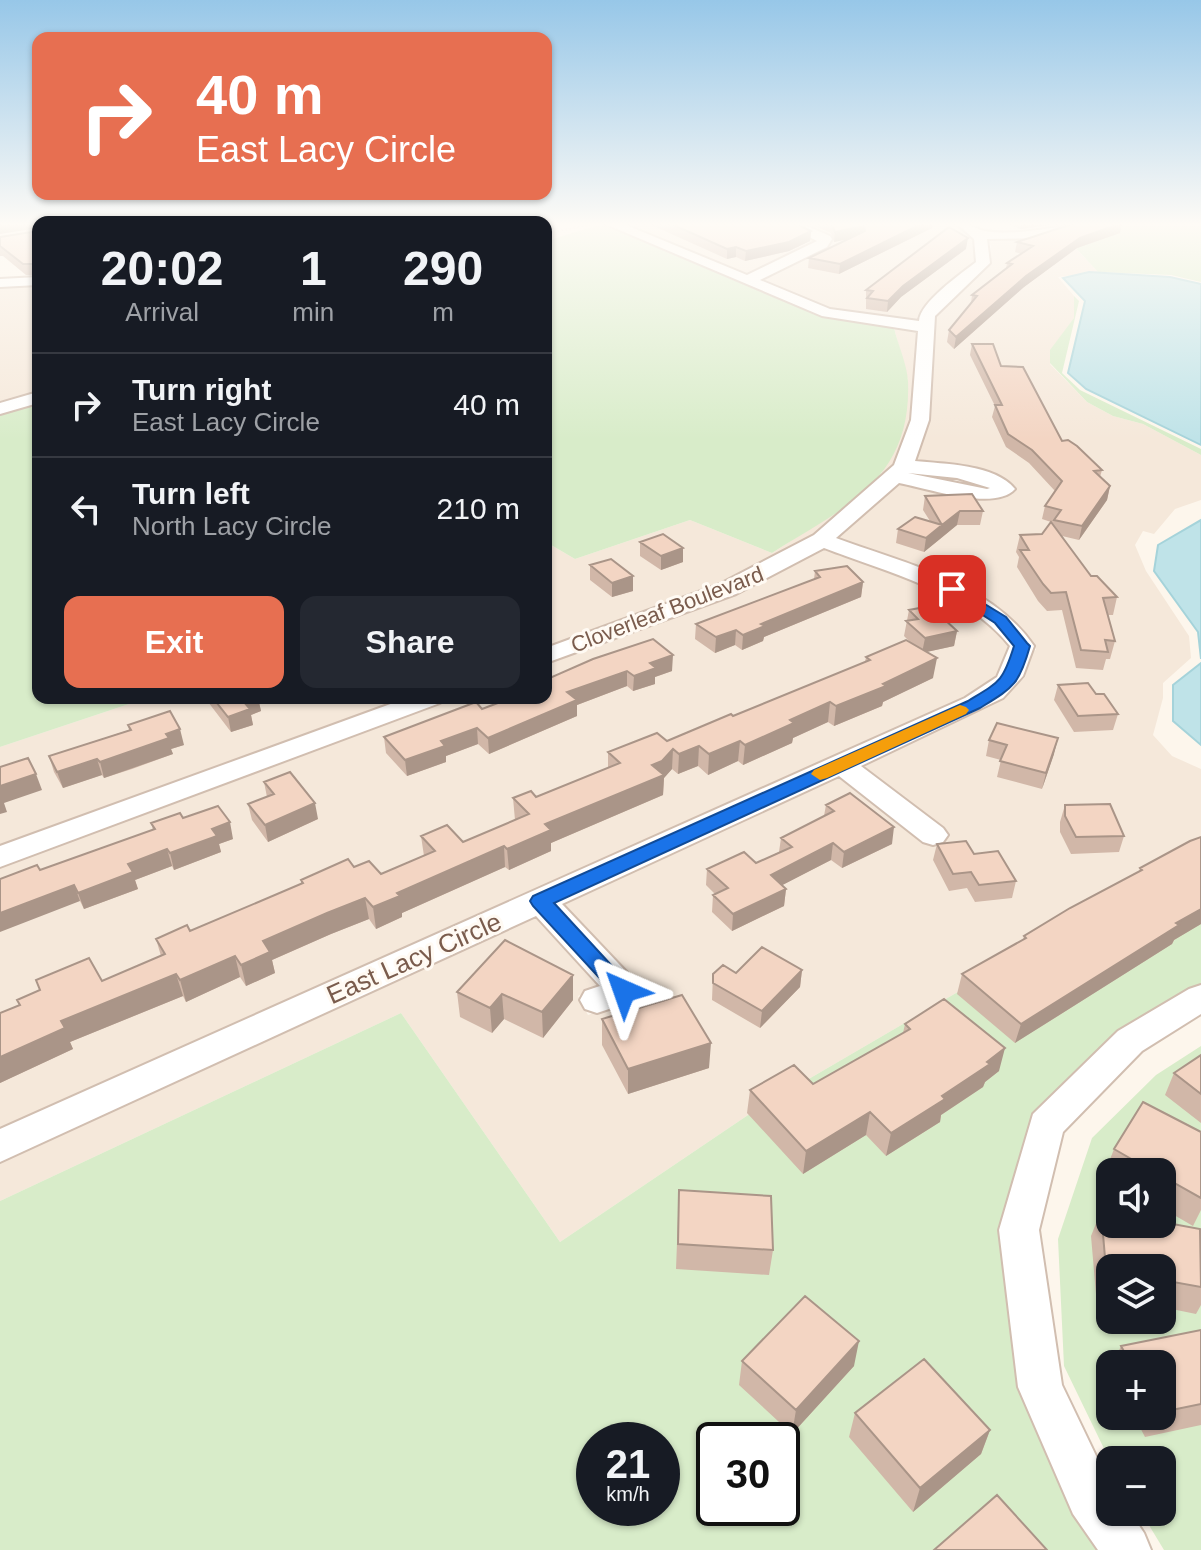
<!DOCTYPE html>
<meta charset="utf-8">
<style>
:root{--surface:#171b24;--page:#242831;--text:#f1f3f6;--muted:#9ea1a6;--line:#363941;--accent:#e76f51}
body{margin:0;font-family:Helvetica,sans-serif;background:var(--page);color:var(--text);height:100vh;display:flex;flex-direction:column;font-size:30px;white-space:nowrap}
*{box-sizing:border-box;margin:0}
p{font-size:26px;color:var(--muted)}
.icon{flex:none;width:44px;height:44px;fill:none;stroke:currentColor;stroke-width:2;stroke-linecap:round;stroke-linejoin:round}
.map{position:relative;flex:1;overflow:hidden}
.panel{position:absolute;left:32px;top:216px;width:520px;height:488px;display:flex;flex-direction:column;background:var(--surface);border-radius:16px;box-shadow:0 2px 6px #0004}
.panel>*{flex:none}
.top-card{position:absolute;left:32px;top:32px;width:520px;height:168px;border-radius:16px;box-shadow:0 2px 6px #0004;background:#e76f51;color:#fff;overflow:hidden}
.controls{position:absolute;left:1096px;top:1158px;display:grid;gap:16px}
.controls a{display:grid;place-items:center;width:80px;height:80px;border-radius:16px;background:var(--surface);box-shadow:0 2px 6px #0004;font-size:40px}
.speed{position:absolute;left:576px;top:1422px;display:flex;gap:16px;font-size:40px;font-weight:700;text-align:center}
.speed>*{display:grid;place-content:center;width:104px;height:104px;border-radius:50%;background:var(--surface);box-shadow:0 2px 6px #0004;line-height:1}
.speed small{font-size:20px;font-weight:400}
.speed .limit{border:4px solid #111;border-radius:12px;background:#fff;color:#111}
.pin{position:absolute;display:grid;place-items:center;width:68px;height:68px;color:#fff;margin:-34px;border-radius:16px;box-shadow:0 4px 12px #0006}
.me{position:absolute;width:88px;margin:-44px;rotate:317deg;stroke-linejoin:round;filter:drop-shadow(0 0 6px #0008)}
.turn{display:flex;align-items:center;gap:28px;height:168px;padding:0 32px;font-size:36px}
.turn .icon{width:104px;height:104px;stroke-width:2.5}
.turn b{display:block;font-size:56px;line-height:68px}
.eta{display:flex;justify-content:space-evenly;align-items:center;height:136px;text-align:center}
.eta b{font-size:48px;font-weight:600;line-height:56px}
.primary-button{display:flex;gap:16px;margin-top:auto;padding:16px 32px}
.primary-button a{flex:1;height:92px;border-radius:16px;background:var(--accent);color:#fff;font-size:32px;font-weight:600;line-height:92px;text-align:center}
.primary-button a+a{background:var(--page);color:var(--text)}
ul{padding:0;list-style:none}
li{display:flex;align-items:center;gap:24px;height:104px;padding:0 32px;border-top:2px solid var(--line)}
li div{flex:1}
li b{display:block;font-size:30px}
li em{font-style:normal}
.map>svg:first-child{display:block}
.residential{fill:#f5e8da}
.green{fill:#d8ecc9;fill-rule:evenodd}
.water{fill:#bfe3e8;stroke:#a5d3da;stroke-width:2}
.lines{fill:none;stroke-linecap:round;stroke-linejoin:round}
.minor-casing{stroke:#d1beb0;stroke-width:4}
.path{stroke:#d9b8a5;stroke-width:2;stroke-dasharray:1 3;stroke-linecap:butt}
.minor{fill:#fff;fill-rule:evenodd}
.wall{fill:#d1b7a8}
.shaded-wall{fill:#aa9588}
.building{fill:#f3d5c3;stroke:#aa9588;stroke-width:2}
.route{fill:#1a73e8;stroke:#114b97;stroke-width:2}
.slow{fill:#f59e0b}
.labels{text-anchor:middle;stroke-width:6;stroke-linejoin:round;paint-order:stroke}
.far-street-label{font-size:22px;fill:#7a5c4d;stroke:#fffaf3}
.street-label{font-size:26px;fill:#7a5c4d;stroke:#fffaf3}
</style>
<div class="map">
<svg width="1201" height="1550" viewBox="0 0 1201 1550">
<rect width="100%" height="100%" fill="#fdf6ec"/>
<path class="residential" d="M616 223H781L819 239 817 243 746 278Z
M796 223H955L973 236 979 246 976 263 944 289 920 315 918 324 831 311 754 281 829 244Z
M1062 234 1098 272 1058 277 1074 296V318L1050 364 1087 402 1113 416 1143 424 1201 455V500L1175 509 1154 534 1143 531 1135 545 1146 571 1189 636 1191 658 1163 683V698L1153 735 1172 756 1201 769V850L754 1111 560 1242 401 1013 0 1201V1158L535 914 602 987 578 996 588 1015 643 996 645 992 633 977 560 903 839 775 931 846 950 837 858 766 981 709 1010 692 1025 677 1032 651 1036 650 1034 642H1029L1009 617 960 586 834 539 899 481 986 498 1012 492 1013 488 913 463 934 316 989 264 991 246 986 237Z
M38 282V394L0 406V285Z
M837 318 917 329 912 420 894 465 880 479 908 380 894 328Z
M850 503 813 538 721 585 546 649V542L575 559 690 520 772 553Z
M823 546 945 592 992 623 1010 646 1002 673 965 699 0 1133V865L450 698H546V662L734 592Z
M147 698H413L0 849V747Z"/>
<path class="green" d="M1104 223H1201V282L1171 275 1098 272 1062 233Z
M602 224 790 304 822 315 894 328C898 345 907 364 908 381 912 481 844 507 772 553L690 520 575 559 546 542V241Z
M1074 296 1079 301 1062 373 1080 390 1201 449V455L1143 424 1113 416 1087 402 1050 363V350L1074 318Z
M38 400V698H147L0 747V412Z
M1201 850V1012L1131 1056 1062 1121 1022 1229 1024 1366 1117 1550H0V1201L401 1013 560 1242 754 1111ZM594 1440H662V1508H594ZM714 1440H782V1508H714Z
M1201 1046V1550H1164L1141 1512H1162V1460L1110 1461 1064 1366 1058 1239 1092 1138 1156 1075ZM1110 1172H1162V1224H1110ZM1110 1268H1162V1320H1110ZM1110 1364H1162V1416H1110Z"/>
<path class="water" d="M1089 272 1170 277 1201 284V445L1086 389 1068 373 1085 301 1063 278Z
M1201 520V659L1198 632 1154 571 1158 545Z
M1201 663V745L1173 721V685Z"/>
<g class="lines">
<defs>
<path id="minor" d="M603 223H621L747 275 817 241 782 223H800L830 236 832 239 827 247 760 280 830 309 919 321C920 302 961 274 976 262L974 239 956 223C972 223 974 229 985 231 1024 237 1063 223 1101 223L1045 238 987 239 990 263 935 316 929 420 915 461C944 464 995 464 1015 489 995 512 927 488 899 483L836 538C906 564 990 582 1034 646L1023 676 1003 698 861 766 943 828 948 835 943 842 933 845 923 842 839 776 562 904 636 982 641 991 636 1000 597 1013 585 1009 580 1000 585 991 600 986 536 916 0 1162V1129L965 698 997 677 1010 646C965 590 888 573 824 548L736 594 546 663V648L720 584 814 535 894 465 911 420 918 331 822 316ZM908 473 957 478 990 488 987 489Z
M38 277V285L0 287V279Z
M38 392V403L0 414V403Z
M407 698H444L440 703 0 867V846Z
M1201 985V1014L1142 1051 1063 1132 1039 1230 1062 1385 1110 1485V1512H1130L1144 1533 1151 1550H1098L1073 1514 1018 1387 999 1230 1033 1114 1118 1031 1189 989Z"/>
</defs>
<use href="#minor" class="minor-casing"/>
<path class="path" d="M546 233 595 224"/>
<use href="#minor" class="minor"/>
</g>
<path class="wall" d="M0 223H38V277V275H26L3 256H0V237L38 231V228Z
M647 223H795L811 231 810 241 789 251 745 261 736 257 727 259Z
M808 223H936L933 224 932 228 839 274 808 268 809 258 849 239 834 242 831 233Z
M1007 223H1065L1020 229Z
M1120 233 1077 248 1024 287 954 349 947 342 949 330 971 303 972 295 1006 268 1007 263 1021 254 1015 252 1017 242Z
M966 249 901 297 887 312 866 309V290Z
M972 344 1001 366 1062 441 1102 470 1100 477 1110 486 1107 500 1079 540 1062 536 1091 576 1117 597 1113 615H1108L1115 641 1110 659H1106L1103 670 1076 668 1062 610 1047 611 1038 601 1017 567 1019 557 1016 552 1020 535 1042 534 1051 522 1042 519 1045 506 1055 491 1029 463 1006 447 992 417 995 406 970 355Z
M925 496 983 511 980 525H957L924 552 896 543 898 529 930 521 923 510Z
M640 542 683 548V562L661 570 640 556Z
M590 565 633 591 612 597 590 580Z
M815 571 863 582 861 597 764 637 763 641 742 650 735 645 715 653 695 639 696 624 814 579Z
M909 610 957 631 954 646 926 652 933 678 883 702 882 706 834 726 828 722 793 738 792 743 743 765 738 761 708 775 698 766 678 774 672 769 664 778 663 795 551 843V851L509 870 505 867 402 913V917L376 929 369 919 331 934 272 960 275 973 246 986 240 977 186 1002 183 996 70 1042 73 1049 0 1083V1013L19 1005 40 990 36 980 102 981 161 956 156 939 190 931 301 884V880L354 867 381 874 424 856 421 836 463 842 515 820 513 798 536 797 608 768V752L667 741 733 716 865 662 866 657 911 643 904 636Z
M593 659 672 671 655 677V684L633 691 627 686 577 705V716L489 754 478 744 446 756V762L407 776 386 753 384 737 482 709 546 698 550 678Z
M1058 685 1096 694 1118 714 1113 730 1074 732 1054 700Z
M205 698H258L261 711 251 715 253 725 231 732Z
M128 725 184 745 171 749 173 754 132 769 104 778 102 775 63 788 54 772 49 756 129 730Z
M989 740 1054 754 1042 789 997 777 1001 760 986 756Z
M264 782 318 819 268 842 252 820 248 804 267 797Z
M826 805 892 844 842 868 831 860 782 885 786 889 784 906 732 931 712 912 713 895 715 894 706 885 707 869 756 863 779 852 781 838 824 816Z
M1065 805 1124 836 1119 852 1071 854 1060 832V822Z
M183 818 233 839 219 844 221 852 174 870 172 866 135 880 138 889 84 909 80 901 40 870 153 830 151 823Z
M1201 837V924L1174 940 1172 944 1015 1043 957 994 962 974 1023 940 1024 936 1139 872 1140 868Z
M937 844 974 854 1016 881 1012 898 975 902 967 888 949 891 933 860Z
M802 970 800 987 760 1028 712 1000 713 974Z
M573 975V1000L543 1038 504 1019 492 1033 460 1017 457 992Z
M602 1019 709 1068 628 1094 602 1045Z
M905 1024 999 1071 985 1082 983 1087 941 1115 940 1122 886 1156 866 1135 803 1174 747 1113 750 1090 813 1084 903 1033Z
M1201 1055V1123L1165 1095 1174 1073Z
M1201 1132V1210L1193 1226 1162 1208V1172H1110V1178L1104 1175 1114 1149Z
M679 1190 773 1250 769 1275 676 1269Z
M1101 1211 1201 1234V1305L1196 1314 1162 1307V1268H1110V1297L1096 1294 1091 1236Z
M1201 1330V1425L1145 1437 1134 1416H1162V1364H1113L1121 1346Z
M742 1361 854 1366 792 1434 739 1385Z
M855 1413 990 1430 981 1454 913 1512 849 1437Z"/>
<path class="shaded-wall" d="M36 223 38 228 0 234V224Z
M923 223H936L933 224 932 228 839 274 840 264Z
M1021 223H1065L1020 229Z
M1122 223 1120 233 1077 248 1024 287 954 349 956 337 1026 276 1080 238Z
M864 226 863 236 834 242 835 232Z
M811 231 810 241 789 251 745 261 746 251Z
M968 238 966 249 901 297 887 312 888 301 903 286Z
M736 247V257L727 259V249Z
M1110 486 1107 500 1079 540 1082 526Z
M960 511 957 525 940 539 942 525Z
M942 525 940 539 924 552 926 538Z
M683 548V562L661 570V556Z
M633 576V591L612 597V583Z
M863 582 861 597 764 637 763 641 742 650 743 635 761 624Z
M736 630 735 645 715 653 716 637Z
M957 631 954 646 922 653 925 638Z
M673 655 672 671 655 677V684L633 691 634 676 650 663Z
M937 658 933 678 883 702 882 706 834 726 836 706Z
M627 671V686L577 705V716L489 754 488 738 567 692Z
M251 698H258L261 711 251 715 253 725 231 732 228 717 243 701Z
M830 702 828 722 793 738 792 743 743 765 745 745 790 720Z
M477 728 478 744 446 756V762L407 776 405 760 441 741Z
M180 729 184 745 171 749 173 754 104 778 100 762 166 734Z
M1058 738 1054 754 1042 789 1046 773Z
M740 741 738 761 708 775 709 754Z
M699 746 698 766 678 774 679 754Z
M673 749 672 769 664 778 663 795 551 843V851L509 870 507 849 545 824 652 765Z
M97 759 102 775 63 788 57 772Z
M36 774 42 790 4 803 7 812 0 814V786Z
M315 803 318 819 268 842 265 825Z
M230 822 233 839 219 844 221 852 174 870 170 853 212 829Z
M894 827 892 844 842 868 844 852Z
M833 843 831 860 769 892 771 875Z
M504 846 505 867 402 913V917L376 929 373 907 397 893Z
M167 849 172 866 135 880 138 889 84 909 78 893 128 864Z
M74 885 80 901 0 932V913Z
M786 889 784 906 732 931 733 914Z
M365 898 369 919 331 934 272 960 275 973 246 986 241 965 263 941 327 913Z
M1201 909V924L1174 940 1172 944 1015 1043 1021 1024 1176 923Z
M235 956 240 977 186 1002 180 980Z
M802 970 800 987 760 1028 762 1011Z
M176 974 183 996 70 1042 73 1049 0 1083V1057L61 1021Z
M573 975V1000L543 1038 542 1012Z
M502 994 504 1019 492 1033 490 1008Z
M711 1043 709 1068 628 1094V1069Z
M1005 1048 999 1071 985 1082 983 1087 941 1115 940 1122 886 1156 891 1133Z
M870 1112 866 1135 803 1174 806 1151Z
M859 1341 854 1366 792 1434 796 1410Z
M990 1430 981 1454 913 1512 920 1488Z"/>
<path class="building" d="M669 223H795L811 231 789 242 746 251 736 247 727 249Z
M831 223H923L840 264 809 258 865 231 864 226 835 232Z
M1075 223H1122L1080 238 1026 276 956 337 949 330 977 296 972 295 1012 264 1007 263 1033 246 1017 242Z
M949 227 968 238 903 286 888 301 867 298 873 291 866 290Z
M38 228V276L37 264H23L0 246V237L38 231Z
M972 344H993L1001 366 1023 367 1062 441 1068 440 1077 446 1102 470 1094 471 1110 486 1082 526 1054 520 1061 510 1045 506 1062 481 1032 450 1008 434 995 405H1002Z
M972 494 983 511H960L942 525 925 496Z
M915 517 942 525 926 538 898 529Z
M1051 522 1091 576H1097L1117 597 1103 598 1115 641 1105 640 1108 652 1081 650 1066 592 1051 593 1043 584 1020 550H1029L1020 535 1042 534Z
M663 534 683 548 661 556 640 542Z
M611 559 633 576 612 583 590 565Z
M847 566 863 582 761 624 765 626 743 635 736 630 716 637 696 624 820 577 815 571Z
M930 606 957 631 925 638 906 621 918 619 909 610Z
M653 639 673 655 650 663 656 668 634 676 627 671 567 692 577 700 488 738 477 728 441 741 445 746 405 760 384 737 476 702 482 709 511 698H546V676L550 678 593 659Z
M906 640 937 658 883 684 886 686 836 706 830 702 790 720 794 723 745 745 740 741 709 754 699 746 679 754 673 749 662 761 652 765 664 775 545 824 551 830 507 849 504 846 397 893 400 896 373 907 365 898 327 913 263 941 270 952 241 965 235 956 180 980 176 974 61 1021 65 1028 0 1057V1013L20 1005 17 1000 40 990 36 980 89 958 102 981 165 954 156 939 187 925 190 931 303 883 301 880 348 859 354 867 369 861 381 874 435 851 421 836 447 825 463 842 529 814 513 798 531 791 536 797 620 763 608 752 657 733 667 741 731 714 733 716 870 660 866 657Z
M1088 683 1096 694H1104L1118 714 1078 716 1058 685Z
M213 698H251L243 701 250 709 228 717Z
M170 711 180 729 166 734 169 738 100 762 97 759 57 772 49 756 131 730 128 725Z
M997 723 1058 738 1046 773 1000 761 1007 745 989 740Z
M28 758 36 774 0 786V767Z
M290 772 315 803 265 825 248 804 274 794 264 782Z
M850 793 894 827 844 852 833 843 771 875 786 889 733 914 713 895 728 888 707 869 744 852 756 863 792 847 781 838 834 811 826 805Z
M1110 804 1124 836 1076 837 1065 816V805Z
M218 806 230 822 212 829 217 836 170 853 167 849 128 864 133 872 78 893 74 885 0 913V879L37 865 40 870 155 829 151 823 180 813 183 818Z
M1201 837V909L1176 923 1179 925 1021 1024 962 974 1026 938 1024 936 1070 908 1142 870 1140 868 1190 841Z
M966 841 974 854 998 851 1016 881 979 885 971 872 953 874 937 844Z
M505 940 573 975 542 1012 502 994 490 1008 457 992Z
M762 947 802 970 762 1011 713 983V974L723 965 736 973Z
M682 995 711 1043 628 1069 602 1019Z
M944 999 1005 1048 987 1062 990 1064 942 1096 945 1099 891 1133 870 1112 806 1151 750 1090 794 1065 813 1084 910 1029 905 1024Z
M1201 1055V1094L1174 1073Z
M1143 1102 1201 1132V1198L1162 1176V1172H1154L1114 1149Z
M679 1190 771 1196 773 1250 678 1244Z
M1101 1211 1110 1213V1224H1162V1222L1200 1229 1201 1287 1162 1280V1268L1106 1269Z
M805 1296 859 1341 796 1410 742 1361Z
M1201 1330V1404L1162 1412V1364H1131L1121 1346Z
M924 1359 990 1430 920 1488 855 1413Z
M997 1495 1047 1550H934Z"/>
<linearGradient id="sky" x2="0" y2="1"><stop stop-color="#97c7e8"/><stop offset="0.51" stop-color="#fefbf6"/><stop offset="1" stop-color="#fefbf6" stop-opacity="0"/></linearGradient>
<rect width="1201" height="440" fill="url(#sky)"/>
<path class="route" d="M952 584 1006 617 1027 643 1030 646C1019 685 1014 687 980 708L554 903 635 991 632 997H617L533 906 530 901 533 896 968 701C999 682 1003 682 1014 646L995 623 947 592V585Z"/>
<path class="slow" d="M960 705 966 707 969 710 966 714 827 778 820 780 811 774 814 770Z"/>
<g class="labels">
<g class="far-street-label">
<text transform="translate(667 609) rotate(-21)" y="8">Cloverleaf Boulevard</text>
</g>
<g class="street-label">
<text transform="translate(414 958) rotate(-24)" y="9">East Lacy Circle</text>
</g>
</g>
</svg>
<div class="controls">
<a><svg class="icon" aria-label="sound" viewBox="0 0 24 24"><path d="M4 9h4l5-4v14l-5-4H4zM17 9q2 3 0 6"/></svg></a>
<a><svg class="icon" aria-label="layers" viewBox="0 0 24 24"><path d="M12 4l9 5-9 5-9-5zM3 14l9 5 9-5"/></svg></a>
<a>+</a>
<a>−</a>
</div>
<div class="speed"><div>21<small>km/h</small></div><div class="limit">30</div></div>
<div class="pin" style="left:952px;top:589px;background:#d93025"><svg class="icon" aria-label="arrive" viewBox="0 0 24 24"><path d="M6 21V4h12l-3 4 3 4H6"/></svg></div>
<svg class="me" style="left:624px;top:991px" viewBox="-20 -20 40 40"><path d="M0-17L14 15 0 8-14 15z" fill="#1a73e8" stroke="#fff" stroke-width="4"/></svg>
<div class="top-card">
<div class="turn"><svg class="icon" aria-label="right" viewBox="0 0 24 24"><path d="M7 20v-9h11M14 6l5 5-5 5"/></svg><div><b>40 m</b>East Lacy Circle</div></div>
</div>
<section class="panel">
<div class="eta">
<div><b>20:02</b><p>Arrival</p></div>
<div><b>1</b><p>min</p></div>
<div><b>290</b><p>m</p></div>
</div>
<ul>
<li><svg class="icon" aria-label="right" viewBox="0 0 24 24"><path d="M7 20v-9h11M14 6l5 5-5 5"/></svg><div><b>Turn right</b><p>East Lacy Circle</p></div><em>40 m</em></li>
<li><svg class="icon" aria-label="left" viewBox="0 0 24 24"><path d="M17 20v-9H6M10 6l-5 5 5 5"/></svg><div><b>Turn left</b><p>North Lacy Circle</p></div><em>210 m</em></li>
</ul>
<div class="primary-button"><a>Exit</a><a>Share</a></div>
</section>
</div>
